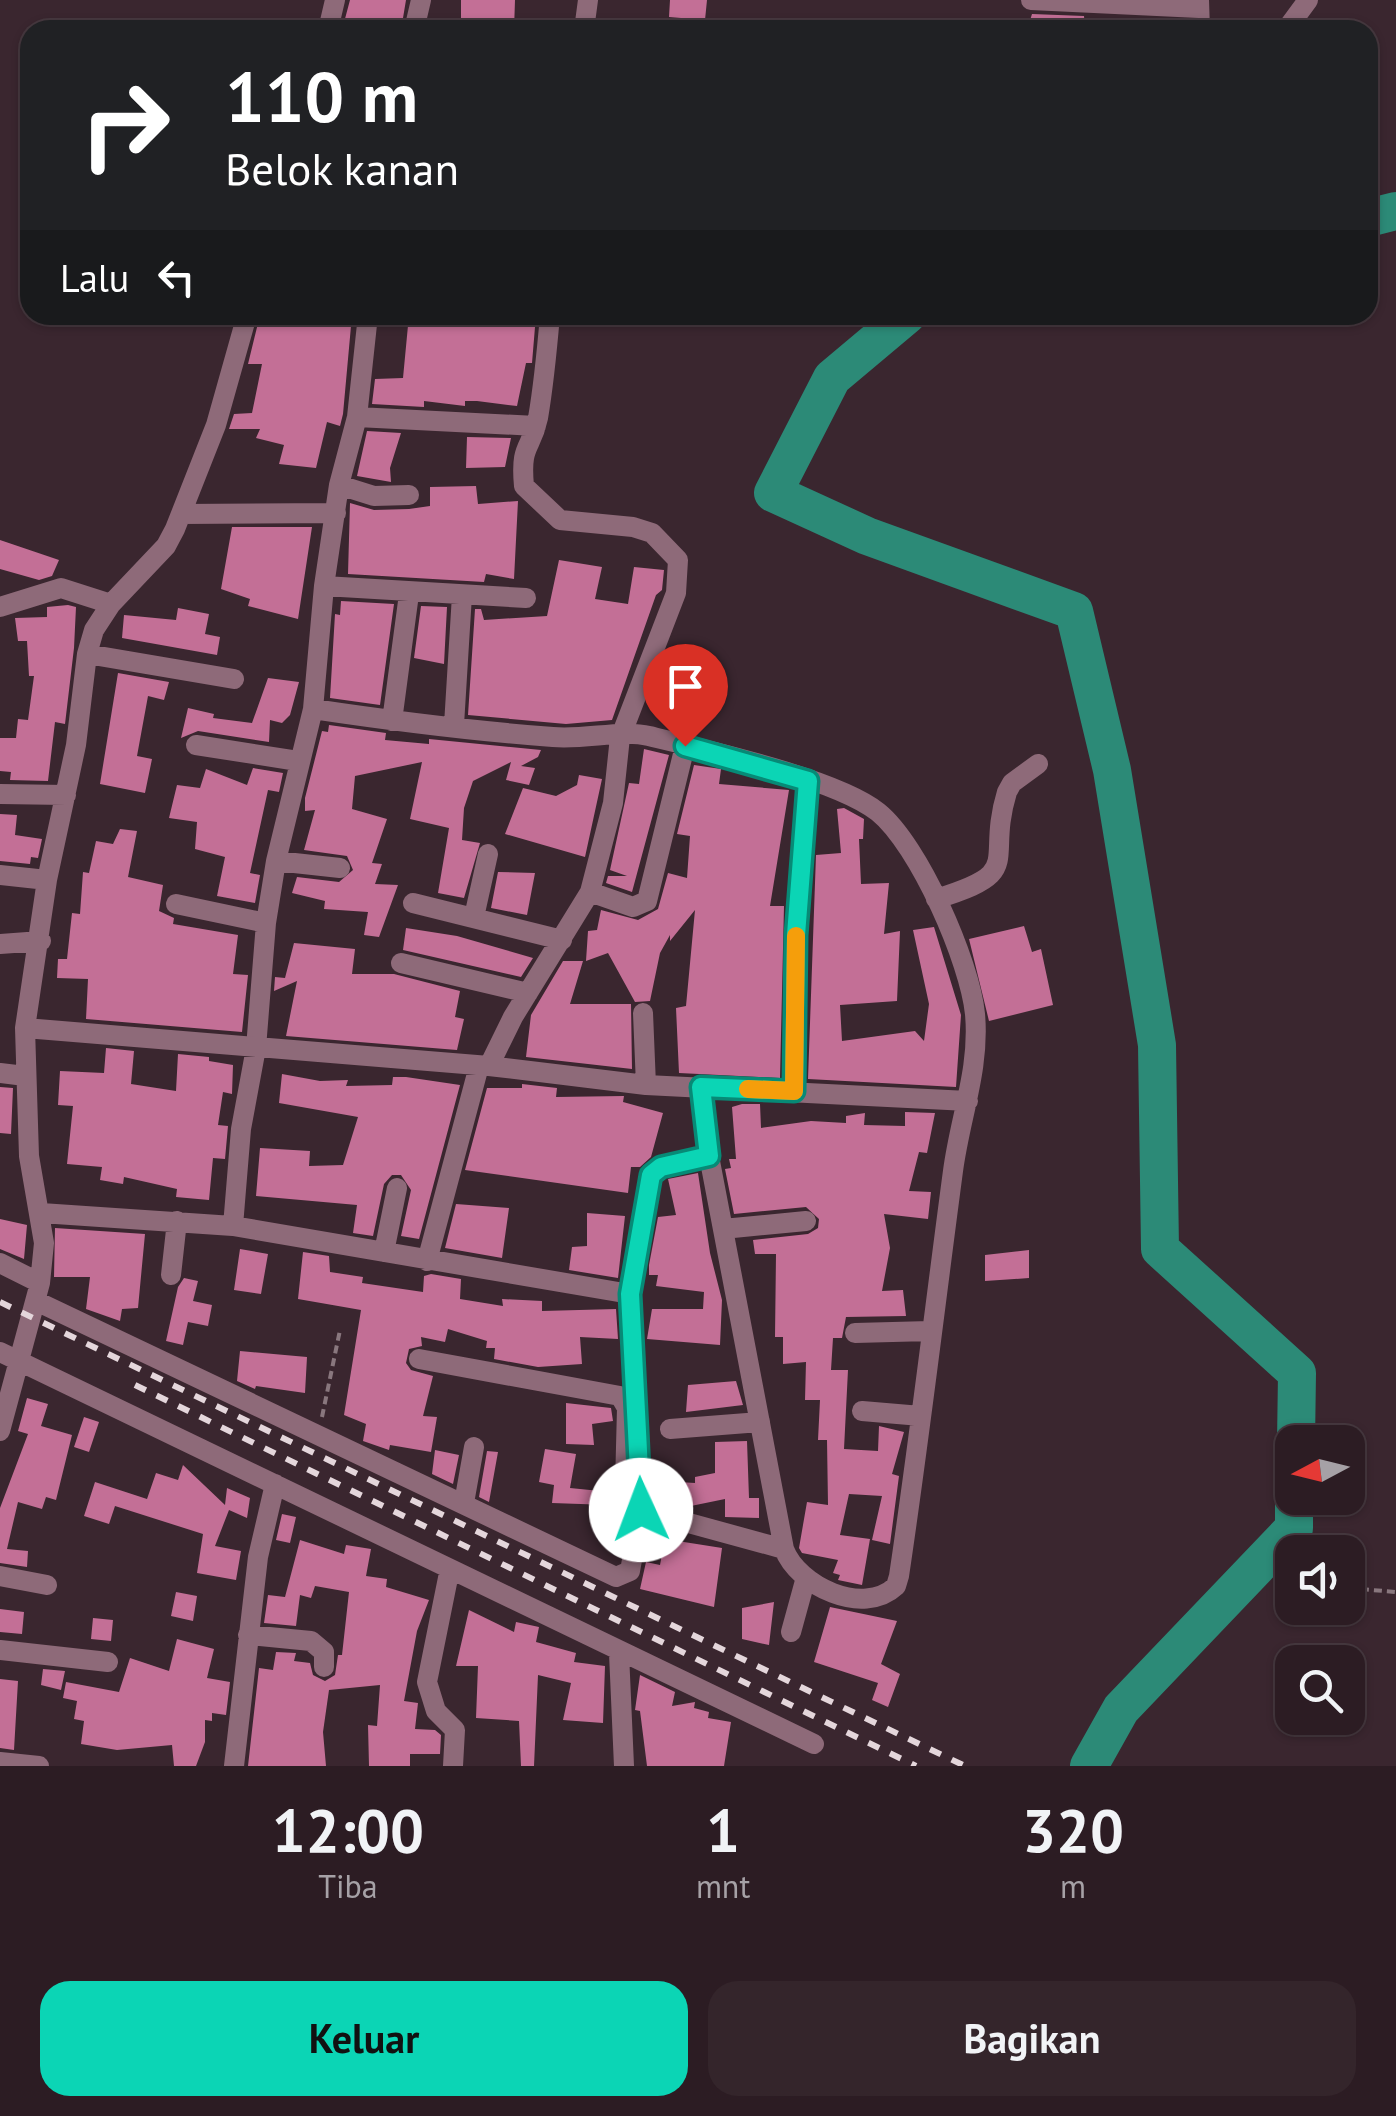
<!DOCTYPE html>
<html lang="id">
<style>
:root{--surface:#2c1c23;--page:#34252b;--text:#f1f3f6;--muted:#a6a1a6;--line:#483a41;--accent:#0bd5b5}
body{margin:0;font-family:"PT Sans",sans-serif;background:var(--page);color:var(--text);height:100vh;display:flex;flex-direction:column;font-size:38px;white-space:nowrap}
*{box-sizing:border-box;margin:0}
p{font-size:32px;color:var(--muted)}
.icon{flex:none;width:55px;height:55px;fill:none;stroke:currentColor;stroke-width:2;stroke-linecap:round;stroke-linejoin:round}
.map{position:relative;height:1766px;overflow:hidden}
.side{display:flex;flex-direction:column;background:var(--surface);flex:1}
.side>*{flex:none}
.banner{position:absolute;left:20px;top:20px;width:1358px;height:305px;border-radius:30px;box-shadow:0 2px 8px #0004,0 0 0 2px var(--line);background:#202124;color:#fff;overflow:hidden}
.needle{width:65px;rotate:263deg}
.tools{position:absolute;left:1275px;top:1425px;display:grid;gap:20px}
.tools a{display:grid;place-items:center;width:90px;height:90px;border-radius:20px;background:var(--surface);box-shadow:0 2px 8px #0004,0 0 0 2px var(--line);font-size:50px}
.pin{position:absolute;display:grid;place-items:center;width:85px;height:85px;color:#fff;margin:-102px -42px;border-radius:50% 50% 50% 0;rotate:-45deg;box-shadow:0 0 10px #0007}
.pin .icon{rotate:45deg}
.me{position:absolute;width:110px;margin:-55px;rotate:358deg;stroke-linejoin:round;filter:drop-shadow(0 0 8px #0008)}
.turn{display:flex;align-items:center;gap:35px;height:210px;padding:0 40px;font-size:45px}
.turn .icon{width:130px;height:130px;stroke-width:2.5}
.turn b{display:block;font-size:70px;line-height:85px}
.then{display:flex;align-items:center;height:95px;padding:0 40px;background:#0003;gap:20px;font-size:38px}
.eta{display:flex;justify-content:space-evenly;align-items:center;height:170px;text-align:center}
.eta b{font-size:60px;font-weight:800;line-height:70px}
.action{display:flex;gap:20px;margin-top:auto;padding:20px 40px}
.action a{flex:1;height:115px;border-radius:30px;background:var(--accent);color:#111;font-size:40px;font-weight:800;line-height:115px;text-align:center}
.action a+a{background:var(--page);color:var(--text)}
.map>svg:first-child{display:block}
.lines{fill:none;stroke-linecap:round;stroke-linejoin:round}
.river{stroke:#2c8a77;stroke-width:38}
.building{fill:#c36f96}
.path{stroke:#89777e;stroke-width:4;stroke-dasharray:8 5;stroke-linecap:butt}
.minor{stroke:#8e6a79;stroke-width:20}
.rail{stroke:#e4d6db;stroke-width:6;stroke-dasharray:12 12;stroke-linecap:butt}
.route-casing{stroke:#078a76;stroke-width:25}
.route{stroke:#0bd5b5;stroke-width:18}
.slow{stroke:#f59e0b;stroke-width:18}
</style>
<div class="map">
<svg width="1396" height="1766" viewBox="0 0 1396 1766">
<rect width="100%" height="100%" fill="#3a262f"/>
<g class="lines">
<path class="river" d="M1368 218 1396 211
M907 315 832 378 773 493 867 536 1074 611 1112 770 1157 1045 1160 1249 1297 1373 1296 1442
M1089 1766 1121 1709 1294 1528V1498"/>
</g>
<path class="building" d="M350 0H406L401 30H342Z
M461 0H515L514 30H461Z
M670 0H707L705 20 669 17Z
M1032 14 1084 16 1085 30H1027Z
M1128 18 1178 21 1177 30H1126Z
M260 315H352L343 414 340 426 327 422 316 468 279 464 284 445 256 438 260 429H229L234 414 252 413 262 364H248Z
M409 315H536L532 363H526L517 406 477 401H465V406L424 401V407L372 404 375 379 403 378Z
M367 431 401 433 390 468 391 482 357 476Z
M467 437 511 438 505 467 466 468Z
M476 486 478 504 518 501 514 579 486 574 484 582 348 574 350 503 374 510 409 509 430 506V487Z
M232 527H312L298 619 248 606 250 599 221 589Z
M0 540 59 560 52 576 39 580 0 569Z
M559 560 602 567 595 599 628 604 634 567 664 570 662 590 656 595 612 720 566 724 468 715 475 609H481L484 620 547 616Z
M341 601 394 604 380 705 330 698 335 614 340 615Z
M68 605 76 607 74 648 65 724 55 722 48 781 10 780 11 772 0 771V738H16L18 719 28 720 34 676H29L27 641H18L15 618 47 617V607Z
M421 606 447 607 444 664 414 658Z
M178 608 209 614 205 634 220 637 217 655 122 638 124 615 176 620Z
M118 673 169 682 164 700 148 696 137 756 152 759 145 793 100 784Z
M268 678 299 682 290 715 282 723 270 720 269 742 198 731 181 738 188 708 214 714 213 718 252 723Z
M329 725 386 733 385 740 429 744V739L541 750 538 757 521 766 535 768 529 785 506 780 511 762 473 781 464 808 462 840 480 843 464 898 438 893 449 828 410 819 422 762 355 776 352 809 387 819 372 863 382 864 375 884 398 885 379 937 364 935 368 912 324 909 325 901 292 893 297 877 339 882 353 870 347 856 304 850 315 810 305 811V798L322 731 328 732Z
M644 749 669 755 632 892 606 883 608 876H627L610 870 629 783 639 784Z
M694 765 721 769 719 784 789 790 770 906H784L780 1078 679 1073 676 1008 686 1006 695 910 670 941V935L660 953 650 1001 635 1002 608 953 586 961 588 931 597 930 601 910 638 920 658 909 668 873 687 878 690 836 677 834Z
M253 768 283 773 279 792 268 790 250 873 260 875 255 903 217 896 225 857 195 849 197 822 169 818 177 785 200 788 206 769 247 785Z
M579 775 602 779 585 857 505 834 523 788 556 796 577 785Z
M844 808 864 819 863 839H859L861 884 889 883 884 934 900 931 897 1001 840 1005 842 1041 915 1031 924 1041 929 1004 913 930 934 927 961 1015 956 1087 808 1079 816 855 841 853 837 809Z
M0 814 17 815 15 835 42 839 38 858 31 857 30 864 0 861Z
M120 829 137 831 128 877 163 885 159 911 174 918 173 924 238 935 233 974 248 975 242 1032 86 1019 88 979 57 978 58 959H67L72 913 80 914 83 872 89 873 96 841 113 844Z
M498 872 535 873 527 915 491 908Z
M1024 926 1032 952 1041 949 1053 1005 989 1021 969 939Z
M406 928 457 936 533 958 521 977 403 950Z
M294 943 355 949 352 974H394L460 991 455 1017 464 1019 457 1050 286 1036 297 981 274 991 275 977 285 978Z
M563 961H583L570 1004H631L632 1069 526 1057 531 1015Z
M106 1048 134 1051 131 1084 176 1091 178 1054 209 1057V1061L233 1065 232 1094 223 1092 218 1125 228 1126 225 1159 213 1158 209 1200 176 1197 177 1189 124 1177 123 1184 100 1180 102 1167 67 1164 73 1106 58 1105 60 1071 104 1073Z
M282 1074 320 1081 348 1080 346 1086 392 1085 393 1077H406L460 1085 419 1239 401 1236 411 1190 401 1175H392L384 1184 373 1236 353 1233 357 1205 256 1196 260 1148 310 1151 309 1166 343 1165 358 1117 279 1103Z
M522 1084 557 1088 556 1097 624 1096 623 1102 663 1113 651 1157 640 1167H631L628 1193 465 1170 487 1088H522Z
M0 1087 13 1088 11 1134 0 1133Z
M742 1104H760L761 1128 811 1121 846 1123V1116L865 1113 864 1125 905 1126V1112L935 1113 927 1153 919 1152 909 1191 931 1192 928 1219 884 1214 890 1248 882 1291 903 1290 906 1316 846 1317 842 1338H833L831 1370H848L844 1449 878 1451 879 1426 904 1432 892 1474 899 1476 890 1544 872 1540 882 1496 849 1494 840 1535 870 1539 862 1585 838 1580 840 1575 833 1573 838 1560 802 1553 799 1548 807 1502 828 1505 827 1440H818L820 1400H805L806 1362 783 1364V1337H775L776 1254H755L753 1240 808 1234 818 1228 819 1219 806 1207 734 1214 725 1169 731 1168 729 1159H736L732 1107Z
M698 1173 710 1253 722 1300 720 1345 647 1339 652 1309H703L704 1292 656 1286 658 1275H649V1265L658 1217 676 1215 668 1179Z
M456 1204 509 1208 502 1258 445 1248Z
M587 1213 625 1216 618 1278 569 1270 572 1247 587 1246Z
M0 1219 27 1225 24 1259 0 1249Z
M55 1228 145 1234 138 1308 122 1309 120 1321 86 1309 90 1277H54Z
M240 1249 268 1254 261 1294 234 1290Z
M1029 1250V1278L985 1281V1255Z
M303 1252 329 1256 330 1272 363 1277 362 1283 423 1292 424 1276 431 1274 461 1279 460 1299 503 1306 502 1299 542 1301V1311L616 1309 618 1339 580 1337 582 1364 538 1367 494 1359 495 1348H486L487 1341 448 1329 445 1342 421 1337 422 1346 409 1349 406 1363 411 1370 433 1376 423 1416 437 1417 431 1452 390 1445 389 1450 363 1441 366 1424 344 1415 361 1310 298 1299Z
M184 1278 198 1281 193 1301 212 1305 208 1326 188 1322 183 1345 166 1341 178 1287Z
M240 1351 307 1357 305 1393 256 1386 255 1389 237 1381Z
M736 1381 743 1405 686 1412 688 1385Z
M27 1398 48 1404 41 1426 72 1435 56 1500 46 1497 42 1509 18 1502 7 1549 28 1551 27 1567 0 1563V1508L28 1434 18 1431Z
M566 1403 611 1408 613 1421 592 1424 594 1445 566 1444Z
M84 1417 99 1422 89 1452 74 1447Z
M747 1441 749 1498H759V1518L725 1517V1499L686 1507 663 1502V1481L695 1483V1477L715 1473V1442Z
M545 1449 576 1454 570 1488 610 1492 609 1505 552 1503 554 1485 539 1482Z
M435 1450 459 1455 453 1484 432 1474Z
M487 1451 498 1452 489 1502 479 1497Z
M183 1465 225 1505 227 1488 250 1498 247 1518 229 1510 215 1546 241 1551 236 1580 197 1573 203 1534 115 1506 109 1524 84 1516 95 1482 147 1499 156 1473 178 1480Z
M282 1514 296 1517 290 1543 276 1540Z
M665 1539 722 1548 714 1607 640 1589 646 1562 660 1565Z
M300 1540 344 1554 346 1545 371 1549 366 1576 387 1579 386 1587 429 1600 417 1631 404 1701 418 1703 415 1729 435 1730 441 1735 440 1754H410V1766H369L368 1725 377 1726 380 1685 329 1690 323 1732 326 1766H248L259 1668 273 1670 276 1652 296 1653 294 1661 310 1663 313 1675 325 1681 335 1675 338 1655H342L349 1592 315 1586 311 1598 300 1595 296 1626 264 1623 268 1595 285 1597Z
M176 1592 197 1596 193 1621 171 1616Z
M774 1602 769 1645 742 1639V1608Z
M830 1607 897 1621 881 1664 900 1674 888 1707 872 1700 878 1683 814 1662Z
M0 1609 24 1612 22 1634 0 1632Z
M469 1610 514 1632 516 1622 539 1627 536 1642 576 1653 574 1662 605 1666 603 1723 563 1720 571 1683 538 1675 534 1766H521L519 1721 476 1718 478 1666H456Z
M93 1618 113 1620 111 1641 91 1639Z
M177 1639 214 1649 207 1678 230 1682 226 1715 212 1713V1721L205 1720V1742L196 1766H174L172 1745 117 1750 81 1744 84 1721 74 1719 77 1701 63 1698 66 1682 119 1692 130 1658 169 1671Z
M43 1669 65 1671 61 1690 41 1685Z
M640 1675 675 1692 672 1706 695 1702 694 1708 709 1712 708 1718 731 1722 724 1766H647L640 1711 635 1710Z
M0 1679 18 1681 14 1750 0 1748Z"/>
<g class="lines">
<path class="path" d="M322 1417 340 1330
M1348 1588 1396 1592"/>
<path class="minor" d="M1031 0 1199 8
M1199 0 1200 30
M328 30 335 0
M414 30 421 0
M584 30 588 0
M1286 30 1308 0
M550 315C547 350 544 383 538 418 531 451 520 443 524 486L560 520 633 527 652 533 678 560 676 593 622 733
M357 417 536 426
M339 485 374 496 409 495
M181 514 336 513
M324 586 526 598
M0 607 61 588 111 604
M87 654 234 679
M313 709C393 721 473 731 553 737 586 740 622 729 649 736 704 749 837 779 878 812 919 845 970 962 975 1014 980 1069 960 1117 953 1171 935 1306 919 1442 899 1576L896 1586C863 1617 798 1586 784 1549L709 1156 701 1087
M392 721 409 594
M454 725 462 595
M196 745 298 761
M0 794 66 795
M276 861 340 868
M0 875 47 880
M590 892 633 907 647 901 685 746
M936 899C1027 871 985 864 1007 792L1012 783 1038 764
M413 903 562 940
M176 904 266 923
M474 917 488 854
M0 944 41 941
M401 963 528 993
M643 1013 646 1085
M25 1028 489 1066 646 1085 968 1101
M489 1066 513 1017 590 892 613 803 620 737
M0 1073 25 1076
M794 1091 796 935 808 781
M233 1226 241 1129 256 1048 266 923 276 861 313 709 324 586 339 485 357 417 368 315
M723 1229 806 1221
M384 1252 397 1188
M427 1261 479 1066
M0 1263 40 1283
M171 1275 177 1221
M630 1294 651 1175 661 1167 709 1156
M36 1301 616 1577 630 1571 641 1510 630 1294 233 1226 41 1213
M855 1333 930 1331
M0 1352 814 1744
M419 1359 620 1396 627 1408 625 1486 640 1497
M862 1411 921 1416
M670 1429 760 1422
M0 1431 40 1283 44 1243 29 1156 25 1028 47 880 76 745 87 654 94 630 111 604 166 546 175 529 216 425 247 315
M464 1503 474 1447
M641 1510 784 1549
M449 1573 427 1682 436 1711 455 1730 453 1766
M0 1576 47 1585
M791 1632 805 1581
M248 1635 311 1641 324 1652V1667
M0 1650 108 1662
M619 1653 624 1766
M0 1762 39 1766
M234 1766 258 1557 275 1484"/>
<path class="rail" d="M0 1302 965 1766
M135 1385 916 1766"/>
</g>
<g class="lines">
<defs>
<path id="route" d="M641 1510 630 1294 651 1175 661 1167 709 1156 701 1087 794 1091 796 935 808 781 685 746"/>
</defs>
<use href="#route" class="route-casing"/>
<use href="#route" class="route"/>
<path class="slow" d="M748 1089 794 1091 796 936"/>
</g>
</svg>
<div class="tools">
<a><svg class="needle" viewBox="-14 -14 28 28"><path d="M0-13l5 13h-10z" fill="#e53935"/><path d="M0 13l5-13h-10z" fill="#a6a1a6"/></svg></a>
<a><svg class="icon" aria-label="sound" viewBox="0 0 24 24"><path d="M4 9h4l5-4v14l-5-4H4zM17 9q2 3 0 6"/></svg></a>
<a><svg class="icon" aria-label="search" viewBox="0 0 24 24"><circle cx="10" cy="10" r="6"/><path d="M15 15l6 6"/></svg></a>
</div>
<div class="pin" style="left:685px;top:746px;background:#d93025"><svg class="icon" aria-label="arrive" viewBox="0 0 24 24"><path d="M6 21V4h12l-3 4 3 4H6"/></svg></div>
<svg class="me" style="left:641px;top:1510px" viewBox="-20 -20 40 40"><circle r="19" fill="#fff"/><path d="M0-13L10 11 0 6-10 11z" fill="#0bd5b5"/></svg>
<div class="banner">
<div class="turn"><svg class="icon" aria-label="right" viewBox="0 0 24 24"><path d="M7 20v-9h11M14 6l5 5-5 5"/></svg><div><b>110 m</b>Belok kanan</div></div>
<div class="then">Lalu<svg class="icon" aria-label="left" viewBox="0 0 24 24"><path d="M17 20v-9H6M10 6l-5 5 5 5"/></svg></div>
</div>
</div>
<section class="side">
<div class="eta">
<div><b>12:00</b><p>Tiba</p></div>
<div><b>1</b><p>mnt</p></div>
<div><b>320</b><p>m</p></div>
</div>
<div class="action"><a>Keluar</a><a>Bagikan</a></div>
</section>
